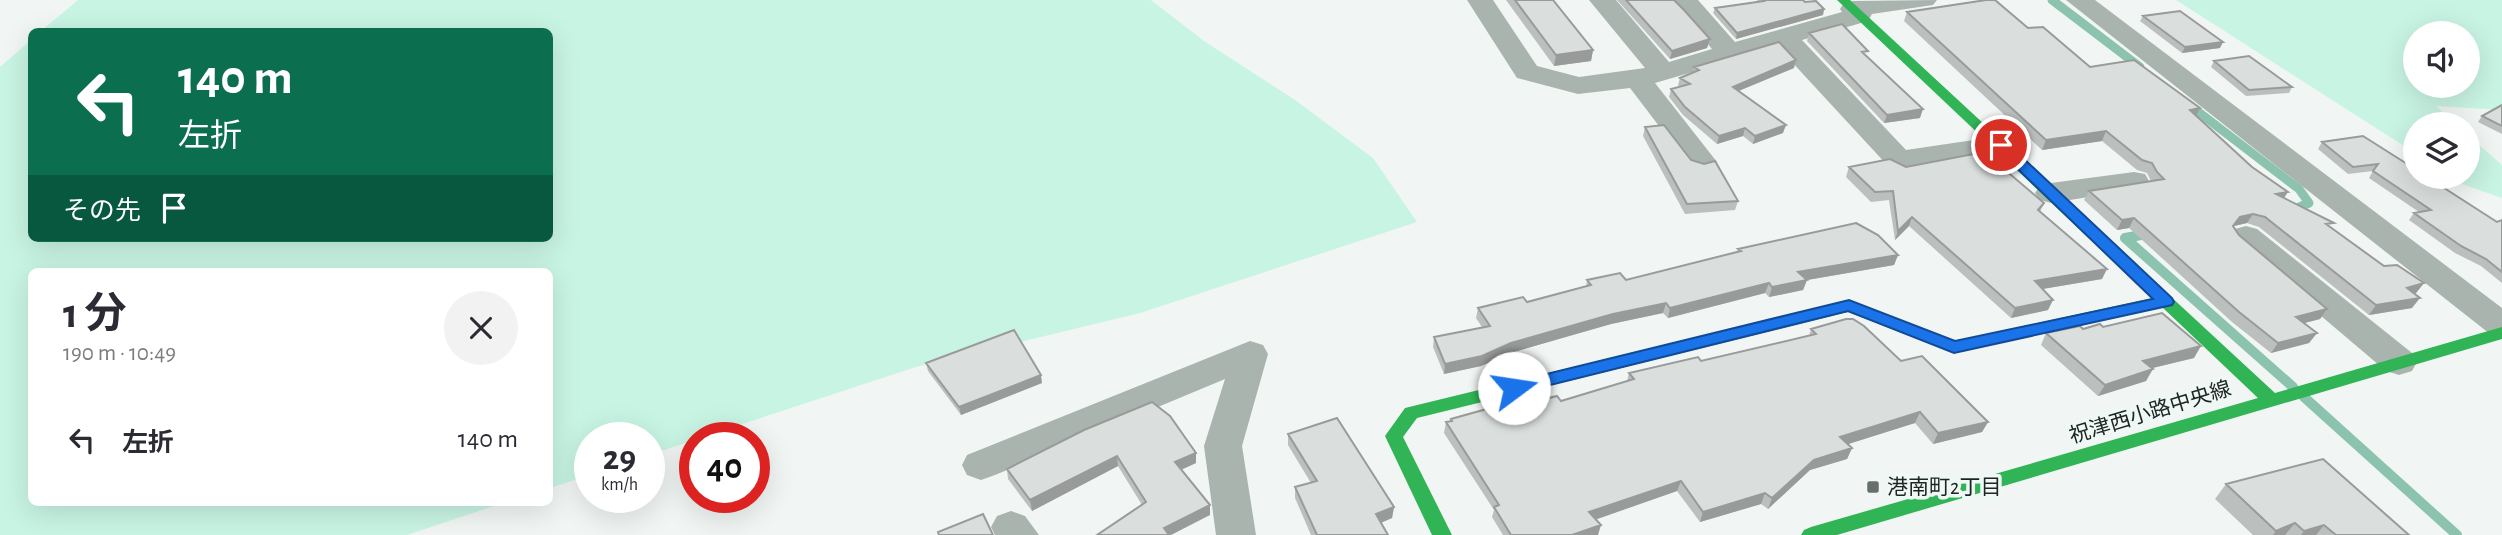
<!DOCTYPE html>
<html lang="ja">
<meta charset="utf-8">
<style>
:root{--surface:#fff;--page:#f2f2f3;--text:#2b2b33;--muted:#7c7c81}
body{margin:0;font-family:"Alegreya Sans","Noto Sans JP",sans-serif;background:var(--page);color:var(--text);height:100vh;display:flex;flex-direction:column;font-size:26px;white-space:nowrap}
*{box-sizing:border-box;margin:0}
p{font-size:23px;color:var(--muted)}
.icon{flex:none;width:38px;height:38px;fill:none;stroke:currentColor;stroke-width:2;stroke-linecap:round;stroke-linejoin:round}
.map{position:relative;flex:1;overflow:hidden}
.drawer{position:absolute;left:28px;top:268px;width:525px;height:238px;display:flex;flex-direction:column;background:var(--surface);border-radius:10px;box-shadow:0 7px 28px #0002}
.drawer>*{flex:none}
.top-card{position:absolute;left:28px;top:28px;width:525px;height:214px;border-radius:10px;box-shadow:0 7px 28px #0002;background:#0b6e4f;color:#fff;overflow:hidden}
.controls{position:absolute;left:2403px;top:21px;display:grid;gap:14px}
.controls a{display:grid;place-items:center;width:77px;height:77px;border-radius:50%;background:var(--surface);box-shadow:0 7px 28px #0002;font-size:35px}
.speed{position:absolute;left:574px;top:422px;display:flex;gap:14px;font-size:35px;font-weight:700;text-align:center}
.speed>*{display:grid;place-content:center;width:91px;height:91px;border-radius:50%;background:var(--surface);box-shadow:0 7px 28px #0002;line-height:1}
.speed small{font-size:18px;font-weight:400}
.speed .limit{border:10px solid #d22;background:#fff;color:#111}
.pin{position:absolute;display:grid;place-items:center;width:60px;height:60px;color:#fff;margin:-30px;border:4px solid #fff;border-radius:50%;box-shadow:0 2px 7px #0007}
.me{position:absolute;width:77px;margin:-38px;rotate:76deg;stroke-linejoin:round;filter:drop-shadow(0 0 5px #0008)}
.turn{display:flex;align-items:center;gap:24px;height:147px;padding:0 35px;font-size:32px}
.turn .icon{width:91px;height:91px;stroke-width:2.5}
.turn b{display:block;font-size:49px;line-height:60px}
.then{display:flex;align-items:center;height:66px;padding:0 35px;background:#0003;gap:14px;font-size:26px}
.round{display:grid;place-items:center;flex:none;width:74px;height:74px;border-radius:37px;background:var(--page)}
.overview{display:flex;align-items:center;justify-content:space-between;height:119px;padding:0 35px}
h1{font-size:42px;font-weight:700;line-height:52px}
ul{padding:0;list-style:none}
li{display:flex;align-items:center;gap:21px;height:105px;padding:0 35px}
li div{flex:1}
li b{display:block;font-size:26px}
li em{font-style:normal}
.map>svg:first-child{display:block}
.green{fill:#c8f4e3;fill-rule:evenodd}
.lines{fill:none;stroke-linecap:round;stroke-linejoin:round}
.stream-far1{stroke:#8cc3af;stroke-width:9}
.stream{stroke:#8cc3af;stroke-width:10}
.street{fill:#a9b4af;fill-rule:evenodd}
.fast{fill:#30b455;fill-rule:evenodd}
.wall{fill:#bbbfbe}
.shaded-wall{fill:#999b9b}
.building{fill:#dadedd;stroke:#999b9b;stroke-width:2}
.route{fill:#1a73e8;stroke:#114b97;stroke-width:2}
.poi-dot{fill:#696e6c;stroke:#eef9f5;stroke-width:2.5}
.labels{text-anchor:middle;stroke-width:7;stroke-linejoin:round;paint-order:stroke}
.street-label{font-size:21px;fill:#202422;stroke:#eef9f5}
.poi-label{font-size:21px;fill:#202422;stroke:#eef9f5;text-anchor:start}
</style>
<div class="map">
<svg width="2502" height="535" viewBox="0 0 2502 535">
<rect width="100%" height="100%" fill="#f1f6f4"/>
<path class="green" d="M78 0H1151L1204 41 1295 100 1373 158 1417 222 1140 313 916 367 703 437 695 438V440L649 455V438H590V475L550 488V271H32V502H506L407 535H0V67L31 40 32 238H550V32L41 31Z
M2176 0H2502V110L2436 106 2456 124H2415V153ZM2415 33H2468V86H2415Z
M2468 135 2502 165V198L2462 184 2451 177H2468Z"/>
<g class="lines">
<path class="stream-far1" d="M2052 0 2140 67
M2188 104 2299 189 2309 203 2290 211
M2125 238 2151 234"/>
<path class="stream" d="M2136 236 2125 238 2293 387
M2304 397 2457 535"/>
<path class="street" d="M1467 0H1493L1537 66 1579 77 1645 68 1589 0H1616L1669 62 1712 49 1671 0H1698L1735 42 1842 12 1840 9 1844 3 1853 1 1937 0 1933 5 1872 14 1868 21 1802 40 1906 150 2001 136 2012 139 2016 145 2012 151 2001 154 1899 169 1888 166 1778 47 1655 83 1717 162 1713 168 1702 171 1691 168 1630 88 1578 94 1517 78Z
M2066 0H2095L2502 308V338L2490 334Z
M2134 172 2145 174 2149 181 2145 188 2051 203 2040 200 2035 193 2040 186 2051 183Z
M2246 226 2257 229 2412 353 2417 362 2412 371 2399 375 2386 371 2235 243 2230 236 2235 229Z
M1250 341 1263 345 1268 354 1242 446 1256 535H1216L1204 446 1225 379 995 475 981 480 967 475 962 465 967 455Z
M1011 511 1025 516 1039 535H995L991 527 997 516Z"/>
<path class="fast" d="M1837 0H1850L2275 393 2502 327V339L1837 535H1801L1804 530 1811 527 2258 398 2162 307 1954 353 1848 312 1417 418 1403 437 1452 535H1432L1385 436 1405 408 1849 300 1955 341 2152 298Z"/>
</g>
<path class="wall" d="M1506 0H1553L1593 50 1591 61 1554 66Z
M1617 0H1674L1710 39 1707 48 1670 59Z
M1757 0H1803L1805 2 1824 9 1823 15 1736 39 1713 13 1715 8 1758 2Z
M1907 12 2028 28 2090 67 2200 108 2196 115 2284 198 2331 228 2384 266 2424 283 2416 293H2414L2412 308 2369 315 2259 227 2247 223 2234 226 2239 235 2327 309 2320 319 2304 323 2317 333 2309 343 2271 353 2232 322 2129 228 2117 230 2084 200 2089 191 2151 181 2147 173 2137 170 2102 141 2042 150 1904 21Z
M2143 16 2220 48 2182 53 2140 21Z
M1809 33 1866 55 1920 118 1884 123 1807 41Z
M2214 61 2292 87 2289 93 2246 96 2211 67Z
M1694 67 1794 68 1739 91 1783 133 1753 144 1743 136 1717 144 1683 115 1669 97 1671 89 1680 87 1678 85 1680 78 1693 73Z
M2502 105V134L2478 122 2482 116Z
M1645 127 1691 160 1738 201 1735 210 1685 214 1643 136Z
M2363 136 2497 222 2502 220V283L2481 266 2455 253 2409 220 2414 213 2419 212 2369 178 2373 171 2348 174 2318 149 2322 142Z
M1849 167H1906L2044 203 2040 212 2102 279 2042 289 2048 310 2011 318 1909 226 1895 240 1889 200 1871 202 1846 177Z
M1738 249 1898 255 1894 265 1807 280 1803 290 1769 297 1765 293 1668 318 1663 313 1611 324 1510 353 1481 366 1444 374 1433 347 1434 337 1482 327 1476 318 1478 308 1527 302 1586 287 1587 280H1626L1737 252Z
M2103 327 2194 358 2152 368 2146 381 2098 396 2041 345 2046 333Z
M1811 329 1901 361 1988 422 1982 432 1933 444 1915 423 1847 444 1852 448 1847 459 1810 470 1768 509 1761 504 1700 522 1677 491 1596 519 1598 535H1503L1492 517 1494 510 1444 433 1446 422 1451 421V419L1561 401 1627 381 1629 373 1701 361 1809 336Z
M926 363 1042 383 961 415 928 371Z
M1152 402 1196 463 1181 470 1210 505V515L1142 505 1118 466 1032 511 1008 479 1007 469Z
M1288 434 1394 507 1392 518 1381 523 1388 535H1311L1295 498V487L1311 483 1288 445Z
M2226 484 2409 535H2253L2215 499Z"/>
<path class="shaded-wall" d="M1824 9 1823 15 1736 39 1737 33Z
M1710 39 1707 48 1670 59 1672 51Z
M2223 42 2220 48 2182 53 2185 47Z
M1593 50 1591 61 1554 66 1556 55Z
M1796 60 1794 68 1731 94 1733 87Z
M2200 108 2195 118 2190 110Z
M1923 109 1920 118 1884 123 1887 115Z
M1786 125 1783 133 1753 144 1755 136Z
M1745 128 1743 136 1717 144 1719 136Z
M2106 131 2102 141 2042 150 2046 140Z
M2288 192 2282 201 2276 194Z
M2253 214 2247 223 2234 226 2227 236 2240 217Z
M1912 217 1909 226 1895 240 1898 231Z
M2134 218 2129 228 2117 230 2122 220Z
M1898 255 1894 265 1807 280 1803 290 1769 297 1772 287 1798 272Z
M2107 269 2102 279 2030 291 2035 281Z
M1769 283 1765 293 1668 318 1670 308Z
M2424 283 2416 293 2399 298 2407 288Z
M2420 298 2412 308 2369 315 2376 305Z
M2053 300 2048 310 2011 318 2015 308Z
M1666 303 1663 313 1611 324 1510 353 1481 366 1444 374 1445 364 1511 343 1613 314Z
M2327 309 2320 319 2289 327 2296 317Z
M2317 333 2309 343 2271 353 2278 343Z
M2201 346 2194 358 2136 372 2143 361Z
M2153 369 2146 381 2098 396 2105 385Z
M1041 375 1042 383 961 415 959 407Z
M1920 412 1915 423 1836 448 1840 437Z
M1988 422 1982 432 1933 444 1938 433Z
M1852 448 1847 459 1810 470 1768 509 1772 498 1814 460Z
M1196 453V463L1176 472 1175 462Z
M1117 456 1118 466 1032 511 1030 500Z
M1681 481 1677 491 1586 523 1589 512Z
M1765 493 1761 504 1700 522 1703 512Z
M1210 505V515L1171 535H1165L1164 528Z
M1394 507 1392 518 1375 525 1376 514Z
M2295 523 2285 535H2273L2276 531Z
M1601 525 1598 535H1572Z
M2324 525 2316 535H2301L2304 531Z"/>
<path class="building" d="M1515 0H1553L1593 50 1556 55Z
M1626 0H1674L1684 10 1710 39 1672 51Z
M1763 0H1803L1805 2 1816 1 1824 9 1737 33 1715 8 1764 1Z
M1986 0H1995L2028 28 2043 27 2090 67 2134 60 2200 108 2190 110 2252 167 2288 192 2276 194 2334 223 2326 224 2384 266 2397 265 2424 283 2407 288 2420 298 2376 305 2265 217 2253 214 2240 217 2233 226 2239 235 2327 309 2296 317 2317 333 2278 343 2239 312 2134 218 2122 220 2089 191 2164 179 2157 172 2152 163 2142 160 2106 131 2046 140 1907 12Z
M2180 11 2223 42 2185 47 2143 16Z
M1842 24 1868 51 1862 52 1923 109 1887 115 1809 33Z
M1779 42 1796 60 1733 87 1786 125 1755 136 1745 128 1719 136 1685 107 1671 89 1690 84 1680 78 1699 70 1694 67Z
M2249 56 2292 87 2249 90 2214 61Z
M2502 105V126L2482 116Z
M1664 125 1691 160 1704 164 1715 161 1738 201 1687 204 1645 127Z
M2363 136 2415 169V177H2427L2497 222 2502 220V272L2486 259 2461 246 2414 213 2431 210 2373 171 2378 164 2353 167 2322 142Z
M1984 152 2044 203 2038 210 2107 269 2035 281 2053 300 2015 308 1912 217 1898 231 1893 191 1875 192 1849 167 1890 159 1906 167Z
M1856 223 1878 235 1898 255 1798 272 1807 280 1772 287 1769 283 1670 308 1666 303 1613 314 1511 343 1482 356 1445 364 1434 337 1490 326 1478 308 1523 297 1527 302 1591 285 1587 280 1620 273 1626 280 1741 251 1738 249Z
M2162 313 2201 346 2143 361 2153 369 2105 385 2046 333 2080 326 2083 329 2100 324 2103 327Z
M1846 319H1853L1864 326 1901 361 1922 356 1988 422 1938 433 1920 412 1840 437 1852 448 1814 460 1772 498 1765 493 1703 512 1681 481 1589 512 1601 525 1572 535H1511L1494 507 1499 505 1446 422 1452 421 1451 419 1494 407 1497 411 1557 396 1561 401 1634 379 1629 373 1698 357 1701 361 1816 334 1811 329Z
M1014 330 1041 375 959 407 926 363Z
M1152 402 1170 416 1196 453 1175 462 1210 505 1164 528 1169 535H1097L1146 502 1117 456 1030 500 1007 469 1084 430Z
M1337 418 1394 507 1376 514 1388 535H1317L1295 487 1317 481 1288 434Z
M2323 459 2409 535H2336L2324 525 2304 531 2295 523 2276 531 2226 484Z
M983 514 993 535H939L938 532Z"/>
<path class="route" d="M2001 141 2006 142 2172 298 2174 302 2172 305 1954 353 1848 311 1514 394 1508 392 1505 388 1508 384 1514 382 1849 300 1955 341 2153 299 1996 148 1994 145Z"/>
<rect class="poi-dot" x="1866" y="480" width="14" height="14" rx="3.5"/>
<g class="labels">
<g class="street-label">
<text transform="translate(2150 412) rotate(-17)" y="7">祝津西小路中央線</text>
</g>
<g class="poi-label">
<text x="1887" y="494">港南町2丁目</text>
</g>
</g>
</svg>
<div class="controls">
<a><svg class="icon" aria-label="sound" viewBox="0 0 24 24"><path d="M4 9h4l5-4v14l-5-4H4zM17 9q2 3 0 6"/></svg></a>
<a><svg class="icon" aria-label="layers" viewBox="0 0 24 24"><path d="M12 4l9 5-9 5-9-5zM3 14l9 5 9-5"/></svg></a>
</div>
<div class="speed"><div>29<small>km/h</small></div><div class="limit">40</div></div>
<div class="pin" style="left:2001px;top:145px;background:#d93025"><svg class="icon" aria-label="arrive" viewBox="0 0 24 24"><path d="M6 21V4h12l-3 4 3 4H6"/></svg></div>
<svg class="me" style="left:1514px;top:388px" viewBox="-20 -20 40 40"><circle r="19" fill="#fff"/><path d="M0-13L10 11 0 6-10 11z" fill="#1a73e8"/></svg>
<div class="top-card">
<div class="turn"><svg class="icon" aria-label="left" viewBox="0 0 24 24"><path d="M17 20v-9H6M10 6l-5 5 5 5"/></svg><div><b>140 m</b>左折</div></div>
<div class="then">その先<svg class="icon" aria-label="arrive" viewBox="0 0 24 24"><path d="M6 21V4h12l-3 4 3 4H6"/></svg></div>
</div>
<section class="drawer">
<div class="overview"><div><h1>1 分</h1><p>190 m · 10:49</p></div><a class="round"><svg class="icon" aria-label="close" viewBox="0 0 24 24"><path d="M6 6l12 12M18 6L6 18"/></svg></a></div>
<ul>
<li><svg class="icon" aria-label="left" viewBox="0 0 24 24"><path d="M17 20v-9H6M10 6l-5 5 5 5"/></svg><div><b>左折</b></div><em>140 m</em></li>
</ul>
</section>
</div>
